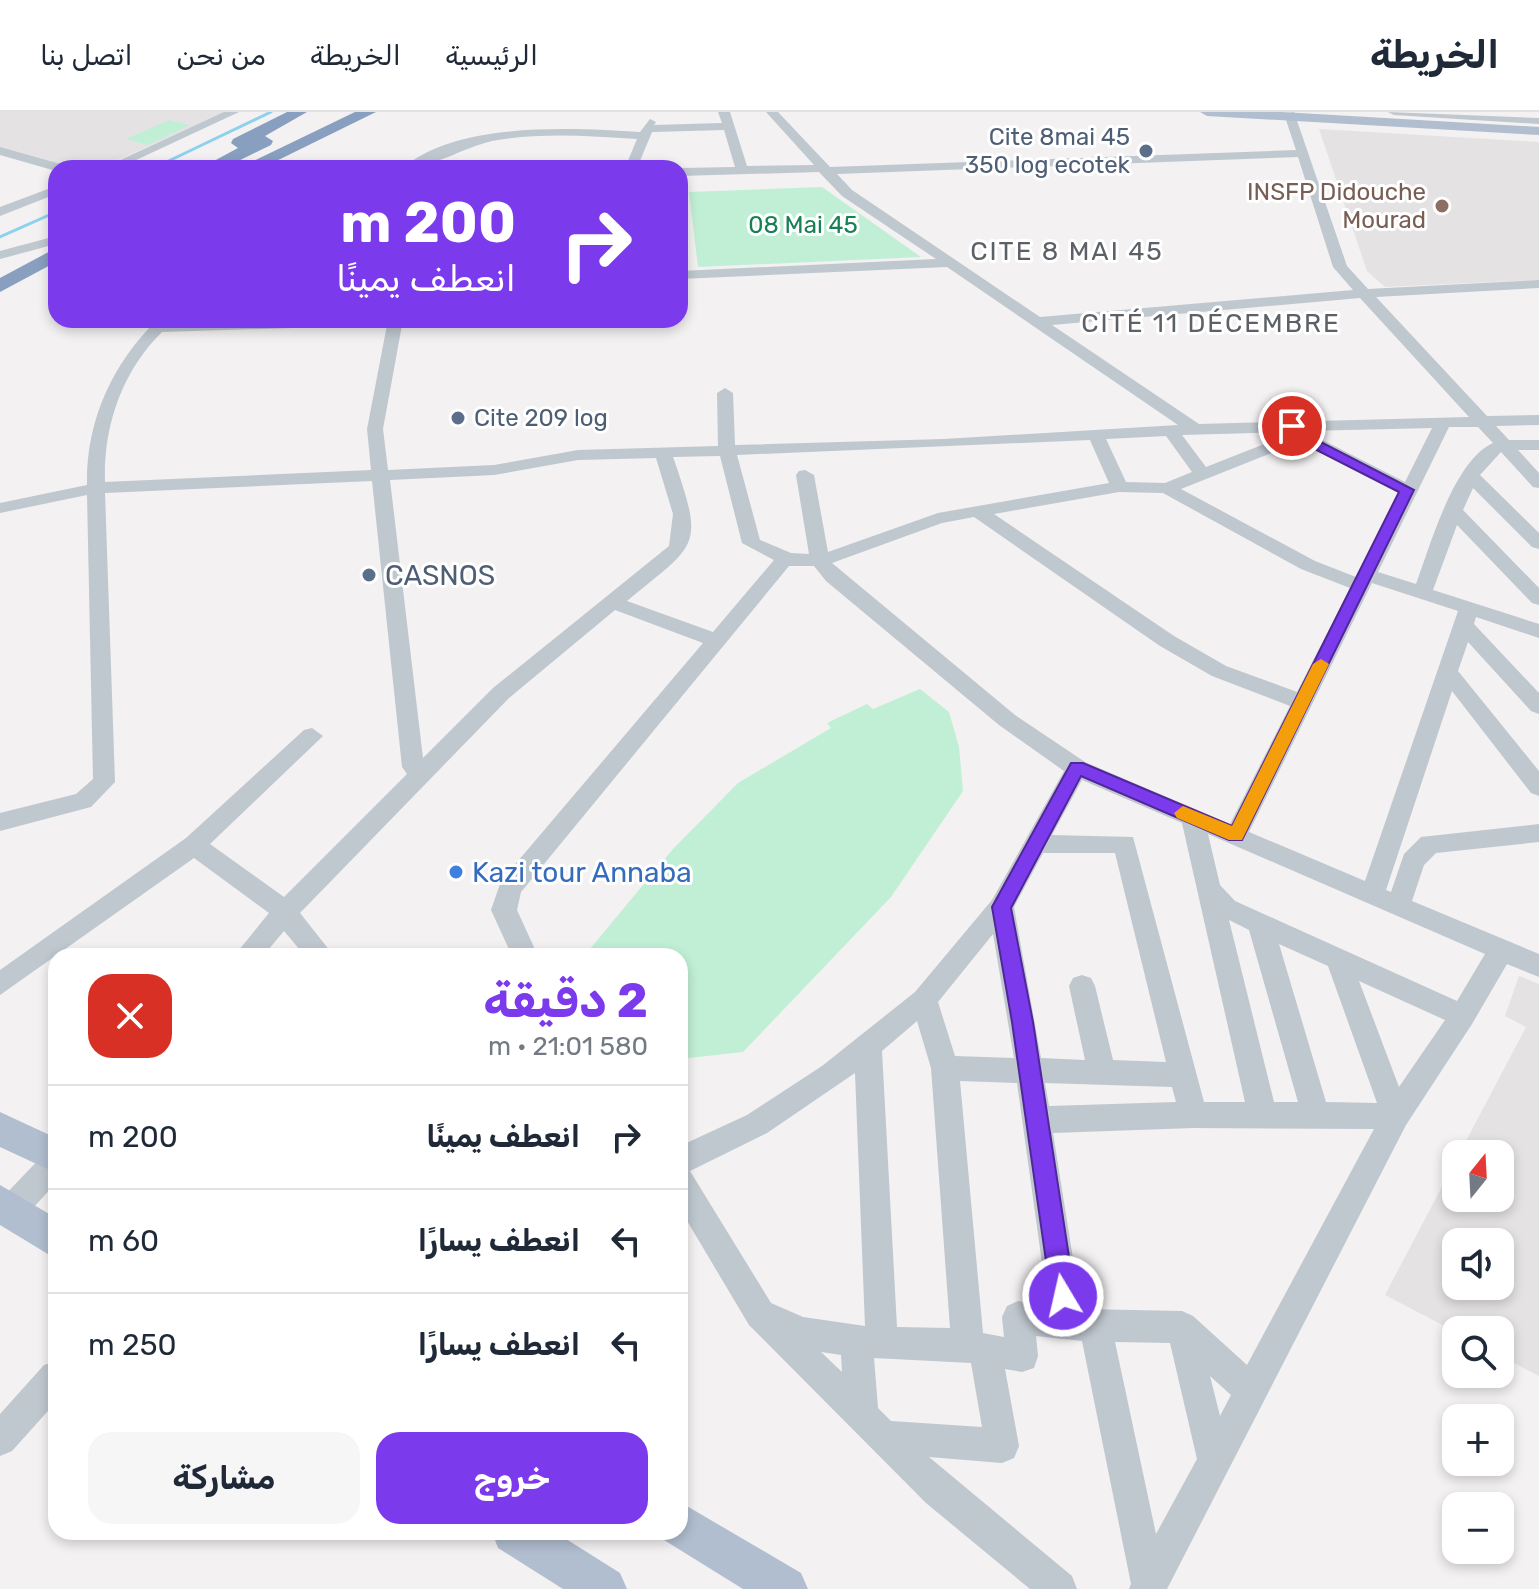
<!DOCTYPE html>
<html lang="ar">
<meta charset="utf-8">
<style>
:root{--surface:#fff;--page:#f6f6f7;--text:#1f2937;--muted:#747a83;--line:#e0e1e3;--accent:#7c3aed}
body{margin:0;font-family:Rubik,Cairo,sans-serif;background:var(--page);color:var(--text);direction:rtl;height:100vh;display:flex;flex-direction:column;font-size:30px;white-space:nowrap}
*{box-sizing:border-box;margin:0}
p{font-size:26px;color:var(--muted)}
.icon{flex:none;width:44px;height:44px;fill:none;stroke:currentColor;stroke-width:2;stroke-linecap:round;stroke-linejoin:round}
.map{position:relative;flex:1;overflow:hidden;direction:ltr}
.drawer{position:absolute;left:48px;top:836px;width:640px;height:592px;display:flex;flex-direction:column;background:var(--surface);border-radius:24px;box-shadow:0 4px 12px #0003;direction:rtl}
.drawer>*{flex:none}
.guide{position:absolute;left:48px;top:48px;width:640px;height:168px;border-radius:24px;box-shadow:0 4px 12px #0003;direction:rtl;background:#7c3aed;color:#fff;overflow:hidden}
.needle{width:52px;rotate:18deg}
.controls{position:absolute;left:1442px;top:1028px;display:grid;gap:16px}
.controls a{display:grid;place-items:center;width:72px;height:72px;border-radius:16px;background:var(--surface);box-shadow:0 4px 12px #0003;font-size:40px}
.pin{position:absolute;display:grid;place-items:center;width:68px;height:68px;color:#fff;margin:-34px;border:4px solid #fff;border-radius:50%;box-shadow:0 2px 8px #0007}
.me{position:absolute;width:88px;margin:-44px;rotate:351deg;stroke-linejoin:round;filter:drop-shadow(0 0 6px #0008)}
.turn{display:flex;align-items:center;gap:28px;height:168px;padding:0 40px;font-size:36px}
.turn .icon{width:104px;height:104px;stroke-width:2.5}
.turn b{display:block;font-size:56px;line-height:68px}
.round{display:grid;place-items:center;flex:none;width:84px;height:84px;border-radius:24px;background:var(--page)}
.overview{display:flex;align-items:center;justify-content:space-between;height:136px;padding:0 40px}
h1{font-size:48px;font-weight:700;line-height:60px;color:var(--accent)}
.action{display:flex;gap:16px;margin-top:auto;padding:16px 40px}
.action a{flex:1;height:92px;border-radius:24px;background:var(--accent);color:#fff;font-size:32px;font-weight:700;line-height:92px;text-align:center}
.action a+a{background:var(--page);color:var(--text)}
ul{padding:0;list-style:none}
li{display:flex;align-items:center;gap:24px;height:104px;padding:0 40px;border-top:2px solid var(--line)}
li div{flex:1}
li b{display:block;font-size:30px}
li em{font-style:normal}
header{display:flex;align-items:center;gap:48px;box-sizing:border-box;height:112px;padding:0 40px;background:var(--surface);border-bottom:2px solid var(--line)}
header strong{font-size:38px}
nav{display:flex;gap:44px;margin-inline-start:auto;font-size:28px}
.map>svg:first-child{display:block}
.education{fill:#e4e2e3;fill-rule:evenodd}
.green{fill:#c1efd6}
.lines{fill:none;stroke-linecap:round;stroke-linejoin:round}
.stream{stroke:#8ed1ec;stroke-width:3}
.minor{fill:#bfc7cf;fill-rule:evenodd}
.major{fill:#b1becf;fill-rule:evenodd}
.highway{fill:#899fbf;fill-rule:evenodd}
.route{fill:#7c3aed;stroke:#51269a;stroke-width:2}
.slow{fill:#f59e0b}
.service-dot{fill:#5c6f8a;stroke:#fff;stroke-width:3}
.education-dot{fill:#8d6e63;stroke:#fff;stroke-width:3}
.shop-dot{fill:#3f7fe0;stroke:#fff;stroke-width:3}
.labels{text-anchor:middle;stroke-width:6;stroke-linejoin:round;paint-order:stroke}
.far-service-label{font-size:24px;fill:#4e5e75;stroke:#fff;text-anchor:end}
.far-education-label{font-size:24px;fill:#785e54;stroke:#fff;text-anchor:end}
.far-park-label{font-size:24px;fill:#188055;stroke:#fff}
.far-neighbourhood-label{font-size:26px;letter-spacing:2px;fill:#5d6066;stroke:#fff}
.service-label{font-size:28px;fill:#4e5e75;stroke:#fff;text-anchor:start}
.shop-label{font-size:28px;fill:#366cbe;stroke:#fff;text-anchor:start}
</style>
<header>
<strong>الخريطة</strong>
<nav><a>الرئيسية</a><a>الخريطة</a><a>من نحن</a><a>اتصل بنا</a></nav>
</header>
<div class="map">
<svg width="1539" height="1477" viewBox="0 0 1539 1477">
<rect width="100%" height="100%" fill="#f3f1f1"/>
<path class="education" d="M0 0H226L100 56H71L0 37Z
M1319 17 1539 30V168L1385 175 1367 159Z
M1519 864 1539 872V1264L1500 1244V1218L1456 1220 1385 1183 1526 915 1505 904ZM1456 1042H1500V1086H1456ZM1456 1130H1500V1174H1456Z"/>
<path class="green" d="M169 8 190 13 148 33 126 27Z
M822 75 921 145 698 155 689 80Z
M920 577 949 600 959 635 963 679 891 785 743 940 680 947V844H584L673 737 738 671 831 616 827 611 867 592 873 597Z"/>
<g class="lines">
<path class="stream" d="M154 56 271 0
M0 125 56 100"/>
<path class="minor" d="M224 0H239L119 56H103Z
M718 0H730L747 54 814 53 766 0H778L830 55 1296 38 1284 2 1294 0 1347 154 1368 177 1539 168V176L1376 185 1487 304 1539 303V313L1496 314 1509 328H1539V338H1518L1539 361V376L1533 375 1501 340 1480 363 1539 421V437L1532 435 1473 376 1463 398 1539 476V493L1532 491 1457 413 1433 478 1539 512V526L1476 505 1474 512 1539 581V602L1531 599 1468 530 1458 559 1539 659V684L1531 681 1452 579 1386 778 1391 780 1404 742 1421 725 1539 712V730L1436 741 1424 753 1412 789 1539 842V865L1507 852 1472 912 1406 1013 1167 1477H1129L1131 1472 1082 1229 1036 1224 1038 1244 1034 1256 1022 1260 1005 1257 1019 1334 1014 1346 1002 1351 929 1345 1072 1464 1077 1477H1030L926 1391 749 1213 680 1097V1034L747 1003 822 954 915 880 992 788 1064 659 999 613 826 469 814 454H789L521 780 517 798 538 844H512L491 798 501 769 703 531 615 498 509 586 300 801 334 844H305L284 819 263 844H234L269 801 194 746 0 883V858L186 726 304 618 312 616 323 624 210 732 284 785 407 662 402 655 372 369 105 381 115 670 91 695 0 719V701L76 682 93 667 87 383 0 401V391L87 373C86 309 112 252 157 208H173L171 211 416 208 402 213 383 317 388 358 494 353 578 338 718 334 717 281 725 276 733 281 735 333 944 327 1178 313 947 155 680 167V159L936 147 842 84 819 60 680 64V56L735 55 724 18 652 20 637 56H625L637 27C589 24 540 20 492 29 462 36 433 56 403 56 457 9 573 16 640 20L650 7 656 10 654 13 722 11ZM1298 45 1333 155 1353 178 1040 205 852 78 837 62ZM1360 186 1469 305 1199 312 1052 213ZM387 213 367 317 371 358 105 370C103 315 122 259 162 220ZM1449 315H1478L1493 331C1454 348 1430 434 1416 472L1378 460ZM1432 316 1405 370 1305 319ZM1288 320 1290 322 1206 355 1182 323ZM1166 324 1192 360 1165 371 1126 370 1106 327ZM1090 328 1109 371 938 401 828 440 814 363 805 358 799 359 796 363 809 442 791 441 760 428 737 343ZM1299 330 1399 381 1356 465 1315 449 1181 377ZM720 344 742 431 774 448 713 520 627 489C698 430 705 437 673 345ZM656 346 673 402 669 434 493 576 423 646 390 368 494 363 578 348ZM1119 380 1163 381 1301 457 1350 476 1297 580 1226 554 1174 524 994 402ZM974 405 1160 534 1212 564 1290 594 1230 712 1085 650 1015 603 832 451 942 411ZM1372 471 1458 499 1365 769 1249 720ZM1082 668 1182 711 1245 990H1204L1133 725 1052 723ZM1208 722 1485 842 1457 889 1235 789 1220 773ZM1043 741H1115L1166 950 1113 948 1095 874 1091 866 1082 863 1073 866 1069 874 1085 948 1041 946 1014 795ZM1229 808 1249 818 1298 990H1274ZM993 822 1014 946 955 944 938 890ZM1279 832 1328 854 1377 991 1326 990ZM1359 869 1445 908 1399 975ZM917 909 931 956 950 1216 897 1215 882 939ZM855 961 865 1214 803 1205 771 1191 690 1059 767 1021ZM960 969 1017 971 1048 1194 1018 1189 1007 1194 1002 1205 1004 1225 983 1221ZM1045 971 1172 975 1176 990 1049 994ZM1193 1016 1374 1017 1247 1253 1193 1204 1182 1199 1081 1197 1053 1021ZM1115 1230 1170 1231 1197 1347 1156 1422ZM821 1240 841 1243 842 1260ZM874 1246 971 1251 982 1315 891 1309 878 1296ZM1210 1264 1231 1283 1220 1304Z
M1388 0 1539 6V12L1394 3Z
M0 35 64 53 66 56 56 59 0 43Z
M56 74V82L0 104V95Z
M56 124V132L0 147V139Z
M56 1036V1071L22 1108 11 1113 0 1108V1088L46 1040Z
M56 1249V1290L12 1339 0 1344V1302L44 1253Z"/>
<path class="major" d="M1200 0H1282L1539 15V23L1207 4Z
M0 1000 56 1026V1061L0 1035Z
M0 1073 56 1106V1147L0 1113Z
M680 1390 801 1461 808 1477H743L664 1428 661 1420H680Z
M492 1420H555L620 1461 627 1477H563L498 1436Z"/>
<path class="highway" d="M287 0H307L265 24 273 29 271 33 224 56H201L238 36 231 31 233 27Z
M355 0H376L262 56H239Z
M56 136V150L0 180V166Z"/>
</g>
<path class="route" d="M1292 310 1305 322 1414 378 1242 728H1229L1081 664 1011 796 1033 910 1075 1184 1071 1192 1063 1196 1054 1192 1051 1184 1012 910 992 795 1071 651H1083L1232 714 1399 380 1295 327 1286 314Z"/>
<path class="slow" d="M1321 547 1329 552 1242 728H1229L1177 706 1174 701 1183 694 1232 714 1313 552Z"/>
<g class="service-dot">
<circle cx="1146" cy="39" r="8"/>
<circle cx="458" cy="306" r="8"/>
<circle cx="369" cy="463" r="8"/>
</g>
<circle class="education-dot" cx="1442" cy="94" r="8"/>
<circle class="shop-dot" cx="456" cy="760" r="8"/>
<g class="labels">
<g class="far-service-label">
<text x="1130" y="33">Cite 8mai 45<tspan x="1130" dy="28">350 log ecotek</tspan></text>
<text x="474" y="314" text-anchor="start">Cite 209 log</text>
</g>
<g class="far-education-label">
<text x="1426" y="88">INSFP Didouche<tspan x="1426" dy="28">Mourad</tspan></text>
</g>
<g class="far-park-label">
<text x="803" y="121">08 Mai 45</text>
</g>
<g class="far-neighbourhood-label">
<text x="1067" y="148">CITE 8 MAI 45</text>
<text x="1211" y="220">CITÉ 11 DÉCEMBRE</text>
</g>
<g class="service-label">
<text x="385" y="473">CASNOS</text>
</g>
<g class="shop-label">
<text x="472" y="770">Kazi tour Annaba</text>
</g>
</g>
</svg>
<div class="controls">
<a><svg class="needle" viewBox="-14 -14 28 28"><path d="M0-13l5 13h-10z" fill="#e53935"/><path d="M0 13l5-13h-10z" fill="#747a83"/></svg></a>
<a><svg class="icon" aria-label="sound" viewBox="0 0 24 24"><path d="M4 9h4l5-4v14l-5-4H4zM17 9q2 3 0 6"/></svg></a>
<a><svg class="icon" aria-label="search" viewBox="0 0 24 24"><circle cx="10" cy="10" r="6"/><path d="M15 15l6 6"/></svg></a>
<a>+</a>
<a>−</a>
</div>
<div class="pin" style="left:1292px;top:314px;background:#d93025"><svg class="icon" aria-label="arrive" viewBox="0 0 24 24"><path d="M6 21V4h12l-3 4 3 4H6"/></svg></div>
<svg class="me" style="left:1063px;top:1184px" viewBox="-20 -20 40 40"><circle r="17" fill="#7c3aed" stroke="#fff" stroke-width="3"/><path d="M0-11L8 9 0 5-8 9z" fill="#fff"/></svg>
<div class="guide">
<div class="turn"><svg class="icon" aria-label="right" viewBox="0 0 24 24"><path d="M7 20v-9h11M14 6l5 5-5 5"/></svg><div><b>200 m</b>انعطف يمينًا</div></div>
</div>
<section class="drawer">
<div class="overview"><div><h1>2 دقيقة</h1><p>580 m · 21:01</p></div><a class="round" style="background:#d93025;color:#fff"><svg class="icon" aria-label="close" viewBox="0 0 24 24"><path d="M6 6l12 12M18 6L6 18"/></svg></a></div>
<ul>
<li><svg class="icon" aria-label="right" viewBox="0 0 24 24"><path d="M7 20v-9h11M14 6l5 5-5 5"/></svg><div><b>انعطف يمينًا</b></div><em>200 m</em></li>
<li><svg class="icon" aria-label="left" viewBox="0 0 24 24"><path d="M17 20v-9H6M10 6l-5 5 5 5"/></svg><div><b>انعطف يسارًا</b></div><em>60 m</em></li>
<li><svg class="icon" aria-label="left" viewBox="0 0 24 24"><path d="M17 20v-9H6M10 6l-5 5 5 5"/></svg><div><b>انعطف يسارًا</b></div><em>250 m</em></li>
</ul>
<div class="action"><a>خروج</a><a>مشاركة</a></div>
</section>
</div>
